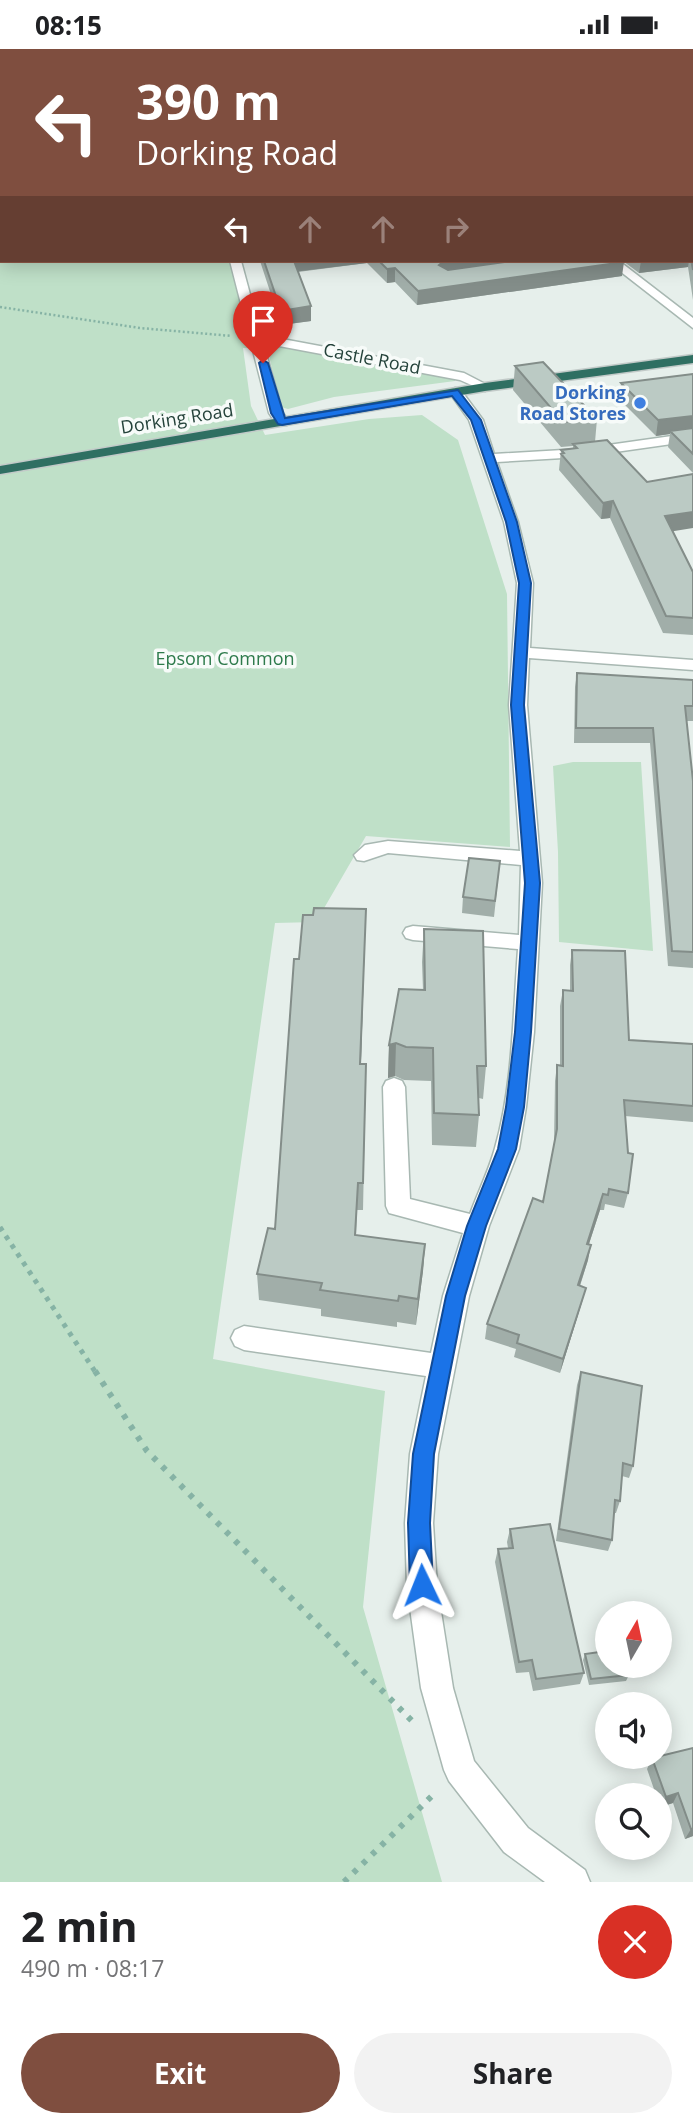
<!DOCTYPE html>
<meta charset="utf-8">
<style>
:root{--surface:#fff;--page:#f2f2f2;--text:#202124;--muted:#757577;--accent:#7f4e3f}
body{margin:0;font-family:"Open Sans",sans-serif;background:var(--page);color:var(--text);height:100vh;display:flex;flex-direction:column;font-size:26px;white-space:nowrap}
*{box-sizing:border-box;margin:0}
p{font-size:23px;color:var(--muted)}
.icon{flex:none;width:38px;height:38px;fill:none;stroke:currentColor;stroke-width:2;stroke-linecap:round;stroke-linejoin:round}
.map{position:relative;height:1833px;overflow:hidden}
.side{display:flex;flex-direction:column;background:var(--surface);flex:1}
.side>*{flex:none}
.hud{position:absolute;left:0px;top:0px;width:693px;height:214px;box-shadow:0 4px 18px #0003;background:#7f4e3f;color:#fff;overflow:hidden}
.needle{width:46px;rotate:9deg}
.tools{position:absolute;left:595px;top:1552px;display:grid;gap:14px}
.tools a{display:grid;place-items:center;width:77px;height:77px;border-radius:50%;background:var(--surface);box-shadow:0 4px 18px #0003;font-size:35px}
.pin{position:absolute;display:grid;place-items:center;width:60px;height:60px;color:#fff;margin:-72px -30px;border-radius:50% 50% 50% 0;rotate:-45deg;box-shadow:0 0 7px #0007}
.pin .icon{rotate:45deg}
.me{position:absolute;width:77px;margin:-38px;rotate:358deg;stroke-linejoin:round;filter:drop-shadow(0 0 5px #0008)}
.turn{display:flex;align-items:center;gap:24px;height:147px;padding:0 21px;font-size:32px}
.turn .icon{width:91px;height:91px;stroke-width:2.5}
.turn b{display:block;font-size:49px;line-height:60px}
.lanes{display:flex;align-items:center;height:66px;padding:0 21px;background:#0003;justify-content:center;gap:35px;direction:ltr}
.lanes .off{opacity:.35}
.round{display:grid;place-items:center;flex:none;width:74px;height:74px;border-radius:37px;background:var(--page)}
.summary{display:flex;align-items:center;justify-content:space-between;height:119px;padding:0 21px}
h1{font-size:42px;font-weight:700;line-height:52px}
.primary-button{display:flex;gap:14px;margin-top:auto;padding:14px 21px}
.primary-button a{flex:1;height:80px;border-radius:42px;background:var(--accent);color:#fff;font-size:28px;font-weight:700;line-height:80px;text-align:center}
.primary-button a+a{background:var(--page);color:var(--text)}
.status{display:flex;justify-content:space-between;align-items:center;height:49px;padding:0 35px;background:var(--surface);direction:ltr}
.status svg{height:19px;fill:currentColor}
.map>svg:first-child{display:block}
.green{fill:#bfe0c8}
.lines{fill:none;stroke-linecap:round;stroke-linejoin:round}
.minor-casing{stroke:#a8b8b2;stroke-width:3}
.highway-casing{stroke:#c2cac8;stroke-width:3}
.path-far3{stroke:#86b3a5;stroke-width:2;stroke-dasharray:2 2.5;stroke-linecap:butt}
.path-far2{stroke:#86b3a5;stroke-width:2.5;stroke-dasharray:2 2.5;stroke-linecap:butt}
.path-far1{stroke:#86b3a5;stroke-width:5;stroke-dasharray:4.5 6;stroke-linecap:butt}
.path{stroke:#86b3a5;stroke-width:6;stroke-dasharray:5 8;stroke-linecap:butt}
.minor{fill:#fff;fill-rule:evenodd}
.highway{fill:#2f6f62;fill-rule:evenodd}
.rail-casing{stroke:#5f7d75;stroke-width:3.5}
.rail{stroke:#f7fbf9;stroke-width:2.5;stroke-dasharray:7;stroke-linecap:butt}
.wall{fill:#a1aea9}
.shaded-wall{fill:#838d89}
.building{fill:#bbcac4;stroke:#838d89;stroke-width:2}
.route{fill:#1a73e8;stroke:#114b97;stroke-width:2}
.shop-dot{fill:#3f7fe0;stroke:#f7fbf9;stroke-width:2.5}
.labels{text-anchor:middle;stroke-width:7;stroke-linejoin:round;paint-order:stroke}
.far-street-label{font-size:18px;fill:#24423a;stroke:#f7fbf9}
.far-shop-label{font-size:18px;font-weight:bold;fill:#366cbe;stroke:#f7fbf9;text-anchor:end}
.far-park-label{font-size:18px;fill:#2d7a4b;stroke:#f7fbf9}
</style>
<div class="status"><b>08:15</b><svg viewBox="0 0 49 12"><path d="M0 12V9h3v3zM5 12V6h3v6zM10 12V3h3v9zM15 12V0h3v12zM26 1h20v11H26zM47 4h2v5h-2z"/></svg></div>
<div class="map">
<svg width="693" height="1833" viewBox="0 0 693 1833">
<rect width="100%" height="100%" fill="#e6efeb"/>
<path class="green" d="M0 0H463L2 2V212H229L254 299H243L251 357 265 386 369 370 422 366 458 391 507 545 510 798 366 787 316 873 275 874 213 1310 385 1342 363 1558 442 1833H0Z
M274 295 455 330V332L334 348 288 360 281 358 267 298Z
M573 713H641L653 902 559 893 558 803 553 717Z"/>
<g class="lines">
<defs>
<path id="minor" d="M230 212H241L261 286 464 324 491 338 485 342 460 331 263 294 283 364 289 373 287 376H277L269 364Z
M607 212H619L693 269V279Z
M455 339 460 340 483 371 494 405 580 400 693 384V392L580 408 497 413 518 473 533 534 530 599 693 611V621L529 609 527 656 542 834 534 983 526 1058 519 1100 489 1177 469 1247 438 1405 433 1474 437 1537 453 1639 474 1712 528 1779 585 1821 590 1833H545L504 1803 449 1732 444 1721 421 1639 407 1537 405 1474 410 1405 426 1327 244 1301 235 1297 231 1289 235 1281 244 1277 431 1304 443 1247 463 1184 389 1164 386 1157 383 1038 386 1032 394 1029 402 1032 405 1038 410 1150 470 1165C478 1143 489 1121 495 1099 513 1036 513 966 518 900L413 891 406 889 403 884 406 879 413 877 519 886 521 816 388 804 364 812 357 811 354 806 365 796 388 792 520 802 509 656 517 534 504 473 469 371 449 343Z"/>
<path id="highway" d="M693 306V314L485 342 0 425V417L485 334Z"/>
</defs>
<use href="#minor" class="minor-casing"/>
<use href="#highway" class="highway-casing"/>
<path class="path-far3" d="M541 0 544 2
M78 2 87 0
M371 2 379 0"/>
<path class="path-far2" d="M0 258 140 279 232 287"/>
<path class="path-far1" d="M0 1178 96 1324"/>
<path class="path" d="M95 1322 147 1402 413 1673
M344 1833 436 1743"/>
<use href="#minor" class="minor"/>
<use href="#highway" class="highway"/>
<defs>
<path id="rail" d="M473 2 481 0"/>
</defs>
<use href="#rail" class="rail-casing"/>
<use href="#rail" class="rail"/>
</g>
<path class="wall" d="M691 22H693V251L688 218 639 224 623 212H691Z
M260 212H622V227L417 256 395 233 387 234 367 214 298 223 311 257V272L281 276Z
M515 317 597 370 595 393 673 482 693 523V586L663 584 610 469 601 470 559 421 561 401 573 400V397L561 398 513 341Z
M693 322V424L668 398 670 385 656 387 619 350 621 334 693 325Z
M577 624 693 631V672H686L693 732V919L668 917 650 694H574L575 638Z
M500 812 494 868 462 864 463 848Z
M313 866 365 888 361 1015H366L363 1161H357L356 1186 425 1195 423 1222 416 1276 397 1273V1278L321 1267V1260L259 1251 257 1225 275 1180 299 910Z
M424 880 486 1017 483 1050 479 1049V1066L476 1098 432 1096 431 1032 404 1031 395 1027 388 1029 389 996 423 941 422 913Z
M572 901 629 991 693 995V1073L625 1067 628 1144 624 1159 605 1155 604 1161H600L589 1195 588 1211 580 1237 586 1239 582 1253 560 1324 514 1308 516 1300 485 1290 487 1275 543 1153 554 1094 555 1032 557 1016 560 1017V957L563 941 570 942V916Z
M581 1323 633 1417 629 1429 622 1427 620 1452 616 1464H614L612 1491 608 1502 556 1492 577 1336Z
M510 1480 584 1624 580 1635 533 1642 529 1623 516 1624 495 1513 498 1500 508 1499 507 1493Z
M585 1605 629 1626 626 1632 589 1636 583 1611Z
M693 1699V1787L685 1790 673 1754 660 1758V1746H656L647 1720 652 1709Z"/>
<path class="shaded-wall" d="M293 212H367V214L293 223Z
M444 212H527L447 223 439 216Z
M641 212H689L688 218 639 224Z
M624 213 622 227 417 256 418 242Z
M395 219V233L387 234V220Z
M311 257V272L281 276V262Z
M693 367V382H670V385L656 387 658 371Z
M613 452 610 469 601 470 603 454Z
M693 463V479L662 484 665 467Z
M366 860 365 888 360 1042V1015Z
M396 994 395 1027 388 1029 389 996Z
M603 1145 600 1161 584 1210 587 1195Z
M425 1195 423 1222 416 1276 418 1250Z
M591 1196 588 1211 575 1251 578 1236Z
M586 1239 582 1253 560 1324 563 1310Z
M678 1744 673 1754 660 1758 666 1748Z
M691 1780H693V1787L685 1790Z"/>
<path class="building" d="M494 0 518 2H493Z
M691 22H693V112H691Z
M691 122H693V221L691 210Z
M264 212H294L311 257 281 262Z
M379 212H444L439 216 448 221 511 212H622L624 213 418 242 395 219 387 220Z
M543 313 597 370 563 373 515 317Z
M693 325V367L658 371 621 334Z
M693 379V405L670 382Z
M607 391 647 433 693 425V463L665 467 693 523V569L666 567 613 452 603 454 561 405 564 404 561 401 577 399 573 395Z
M577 624 693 631V657H685L693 732V903L672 902 653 679H576Z
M469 809 500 812 495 852 463 848Z
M314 859 366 860 360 1015H366L363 1134H358L355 1186 425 1195 418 1250 399 1247 398 1252 320 1241 322 1234 257 1225 268 1179 275 1180 294 910H299L303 866H313Z
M424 880 483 882 486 1017H477L479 1066 434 1064 433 999 406 998 396 994 389 996 399 940 425 941Z
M572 901 625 902 629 991 693 995V1057L624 1051 628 1104 633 1105 628 1144 609 1140 608 1146 603 1145 587 1195 591 1196 578 1236 586 1239 563 1310 517 1294 519 1286 487 1275 533 1149 543 1153 557 1080V1016L563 1017V941L573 942Z
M581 1323 642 1337 633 1417 623 1414 620 1452 615 1451 612 1491 559 1480Z
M550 1475 584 1624 536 1630 532 1611 519 1613 498 1500 513 1499 510 1480Z
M607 1602V1617H627L629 1626 591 1630 585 1605Z
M693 1699V1780H691L678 1744 666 1748 652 1709Z"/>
<path class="route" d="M263 311 268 314 285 369 458 341 481 371 517 473 531 534 524 656 540 834 531 983 524 1058 516 1100 486 1177 465 1247 434 1405 430 1474 433 1536 430 1544 422 1548 414 1544 410 1536 408 1474 413 1405 446 1247 467 1177 498 1100 506 1058 515 983 525 834 511 656 519 534 506 473 471 371 452 347 282 376 278 375 271 364 259 314Z"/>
<circle class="shop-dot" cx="640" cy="354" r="7"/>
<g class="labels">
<g class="far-street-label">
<text transform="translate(372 310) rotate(11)" y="6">Castle Road</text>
<text transform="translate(177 370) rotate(-9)" y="6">Dorking Road</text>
</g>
<g class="far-shop-label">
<text x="626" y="350">Dorking<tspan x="626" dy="21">Road Stores</tspan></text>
</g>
<g class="far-park-label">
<text x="225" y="616">Epsom Common</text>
</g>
</g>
</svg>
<div class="tools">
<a><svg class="needle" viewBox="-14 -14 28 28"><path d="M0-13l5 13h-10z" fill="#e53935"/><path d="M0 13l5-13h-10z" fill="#757577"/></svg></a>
<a><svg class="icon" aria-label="sound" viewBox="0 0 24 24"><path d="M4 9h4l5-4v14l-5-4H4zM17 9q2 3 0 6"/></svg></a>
<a><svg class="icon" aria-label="search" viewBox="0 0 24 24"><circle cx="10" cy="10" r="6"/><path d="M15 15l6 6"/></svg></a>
</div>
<div class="pin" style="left:263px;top:314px;background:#d93025"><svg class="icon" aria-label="arrive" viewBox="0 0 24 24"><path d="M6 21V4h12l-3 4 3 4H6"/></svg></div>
<svg class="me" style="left:422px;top:1536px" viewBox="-20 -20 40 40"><path d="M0-17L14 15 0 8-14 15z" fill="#1a73e8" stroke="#fff" stroke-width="4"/></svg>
<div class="hud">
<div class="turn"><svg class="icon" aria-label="left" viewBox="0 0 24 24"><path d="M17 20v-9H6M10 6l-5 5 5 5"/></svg><div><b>390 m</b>Dorking Road</div></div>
<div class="lanes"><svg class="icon" aria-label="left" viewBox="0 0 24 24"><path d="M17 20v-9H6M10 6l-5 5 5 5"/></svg><svg class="icon off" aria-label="ahead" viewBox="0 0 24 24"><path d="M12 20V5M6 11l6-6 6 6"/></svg><svg class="icon off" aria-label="ahead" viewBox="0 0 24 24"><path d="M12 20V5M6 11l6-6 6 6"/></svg><svg class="icon off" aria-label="right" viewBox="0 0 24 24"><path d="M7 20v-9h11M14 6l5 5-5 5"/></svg></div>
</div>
</div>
<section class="side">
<div class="summary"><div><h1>2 min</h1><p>490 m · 08:17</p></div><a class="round" style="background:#d93025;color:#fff"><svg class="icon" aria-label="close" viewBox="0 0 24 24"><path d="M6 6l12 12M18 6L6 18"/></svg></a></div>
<div class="primary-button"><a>Exit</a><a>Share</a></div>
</section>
